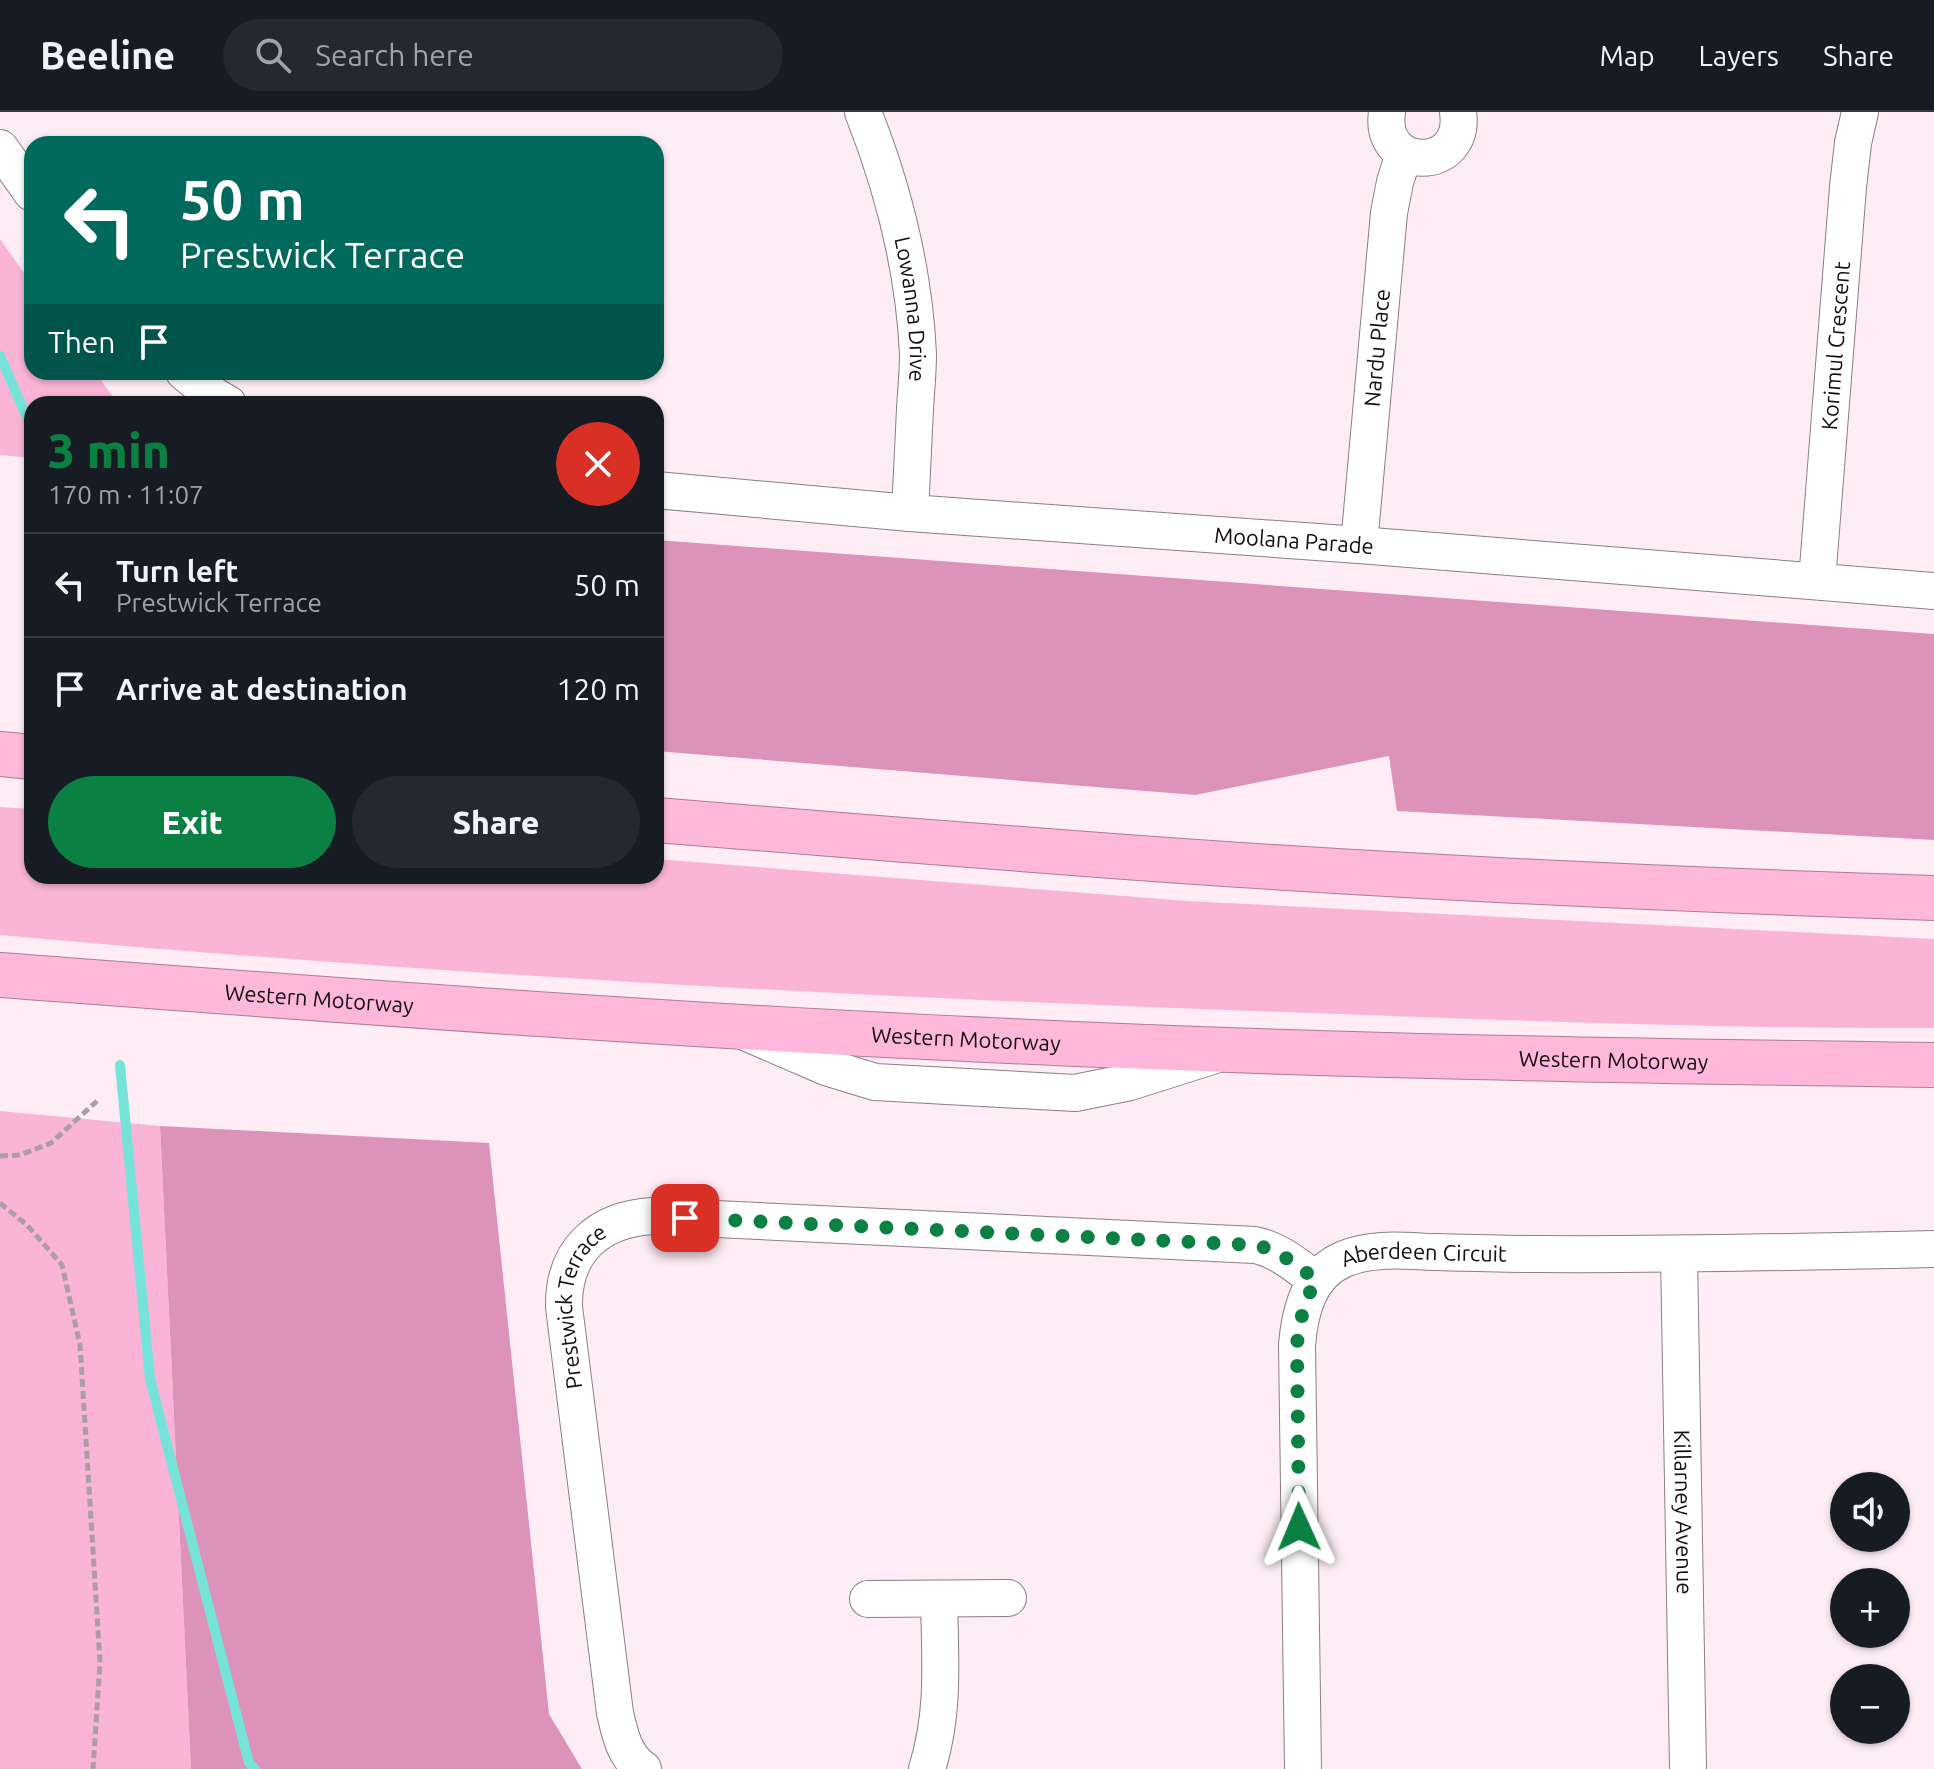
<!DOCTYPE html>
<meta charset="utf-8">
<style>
:root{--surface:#171b24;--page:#242831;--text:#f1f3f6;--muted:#9ea1a6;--line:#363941;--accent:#0b8043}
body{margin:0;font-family:Ubuntu,sans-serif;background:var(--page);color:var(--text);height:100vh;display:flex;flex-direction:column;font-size:30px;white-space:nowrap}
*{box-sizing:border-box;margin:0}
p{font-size:26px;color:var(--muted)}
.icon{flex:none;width:44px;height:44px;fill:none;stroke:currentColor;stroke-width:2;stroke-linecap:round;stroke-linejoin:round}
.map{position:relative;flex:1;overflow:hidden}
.drawer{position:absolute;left:24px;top:284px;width:640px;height:488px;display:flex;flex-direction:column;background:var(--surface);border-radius:24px;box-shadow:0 2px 6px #0004}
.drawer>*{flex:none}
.guide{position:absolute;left:24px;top:24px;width:640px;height:244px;border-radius:24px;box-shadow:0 2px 6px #0004;background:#00695c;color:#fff;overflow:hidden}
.fabs{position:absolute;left:1830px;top:1360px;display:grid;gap:16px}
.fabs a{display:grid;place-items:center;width:80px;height:80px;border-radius:50%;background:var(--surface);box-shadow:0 2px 6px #0004;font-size:40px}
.pin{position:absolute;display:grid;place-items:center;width:68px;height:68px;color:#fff;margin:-34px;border-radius:16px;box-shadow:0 4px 12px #0006}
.me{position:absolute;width:88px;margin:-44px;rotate:359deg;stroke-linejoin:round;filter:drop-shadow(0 0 6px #0008)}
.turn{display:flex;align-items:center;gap:28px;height:168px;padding:0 24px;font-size:36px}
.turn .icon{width:104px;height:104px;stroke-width:2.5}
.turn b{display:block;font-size:56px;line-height:68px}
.then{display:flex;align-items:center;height:76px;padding:0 24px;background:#0003;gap:16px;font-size:30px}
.round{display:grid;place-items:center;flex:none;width:84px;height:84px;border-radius:42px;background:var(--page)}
.headline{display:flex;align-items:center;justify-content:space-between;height:136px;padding:0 24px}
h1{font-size:48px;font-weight:800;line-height:60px;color:var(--accent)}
.cta{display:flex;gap:16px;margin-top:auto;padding:16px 24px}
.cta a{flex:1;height:92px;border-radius:48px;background:var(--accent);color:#fff;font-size:32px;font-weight:800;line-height:92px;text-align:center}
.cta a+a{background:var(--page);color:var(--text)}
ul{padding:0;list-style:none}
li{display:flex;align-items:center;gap:24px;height:104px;padding:0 24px;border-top:2px solid var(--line)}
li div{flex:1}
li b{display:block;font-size:30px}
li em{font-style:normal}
header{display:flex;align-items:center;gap:48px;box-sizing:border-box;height:112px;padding:0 40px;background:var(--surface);border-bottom:2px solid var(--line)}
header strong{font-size:38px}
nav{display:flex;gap:44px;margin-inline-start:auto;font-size:28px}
.search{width:560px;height:72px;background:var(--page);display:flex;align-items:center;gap:20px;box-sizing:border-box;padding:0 28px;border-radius:44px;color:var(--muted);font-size:30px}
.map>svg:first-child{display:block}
.green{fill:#f9b4d7}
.forest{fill:#dd92b9}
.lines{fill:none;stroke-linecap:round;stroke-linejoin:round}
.stream{stroke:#76e3d9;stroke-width:10}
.minor-casing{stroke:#8c7e85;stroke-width:38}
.highway-casing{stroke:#ac7c95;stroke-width:46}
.path{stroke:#ab9ea4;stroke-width:5;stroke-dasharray:8 4;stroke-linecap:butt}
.minor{stroke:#fff;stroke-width:36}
.highway{stroke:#ffb8dc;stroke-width:44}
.route{stroke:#0b8043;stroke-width:14;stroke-dasharray:0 25.2}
.labels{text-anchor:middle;stroke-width:8;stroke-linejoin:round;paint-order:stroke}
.street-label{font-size:22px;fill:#130d10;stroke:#feedf5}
</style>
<header>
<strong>Beeline</strong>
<div class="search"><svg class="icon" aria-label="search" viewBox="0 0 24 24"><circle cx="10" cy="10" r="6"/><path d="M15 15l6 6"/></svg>Search here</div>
<nav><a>Map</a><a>Layers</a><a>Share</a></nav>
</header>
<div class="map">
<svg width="1934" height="1657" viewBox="0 0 1934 1657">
<rect width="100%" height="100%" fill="#feedf5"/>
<path class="green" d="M0 127 32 172V260H95L118 292H32V346L0 343Z
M0 695 32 697V764H656V747L1187 789 1934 827V916C1707 917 1480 907 1253 899 835 884 417 861 0 823Z
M0 999 160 1014 191 1657H0Z"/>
<path class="forest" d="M656 428 1934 522V728L1397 699 1389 644 1195 683 656 639Z
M160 1014 489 1031 549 1602 582 1657H191Z"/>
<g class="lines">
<path class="stream" d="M0 244 32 317
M120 953 150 1267 249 1651 255 1657"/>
<defs>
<g id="minor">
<path id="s1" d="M863 0C894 78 914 158 918 242 918 261 916 279 915 297 913 332 912 366 910 401"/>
<path d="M1387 0C1378 61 1467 61 1458 0"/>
<path d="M0 36 32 81"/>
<path d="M184 260 211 282 228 292"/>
<path id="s2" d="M656 378 910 401 1359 433 1934 479"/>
<path id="s3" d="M1359 433 1389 101 1395 70 1404 42"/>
<path id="s4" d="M1817 469 1848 75 1853 31 1860 0"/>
<path d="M745 920 826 955 875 970 1075 981 1130 970 1215 943"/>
<path id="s5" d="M1679 1142 1688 1657"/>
<path d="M868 1487 1008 1486"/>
<path id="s6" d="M643 1657C624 1644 620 1622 615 1601L564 1195C563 1139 598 1107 653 1104L1255 1133C1279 1138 1297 1154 1316 1168"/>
<path d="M927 1657C945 1600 940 1546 939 1487"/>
<path id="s7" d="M1303 1657 1297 1233C1300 1198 1309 1162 1344 1147 1373 1135 1404 1139 1434 1140 1469 1141 1503 1142 1538 1142 1670 1143 1802 1140 1934 1137"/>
</g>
<g id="highway">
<path d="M0 642 32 645"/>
<path d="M656 708C804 720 951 732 1099 743 1377 764 1655 777 1934 786"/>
<path id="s8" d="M0 863C336 888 673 914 1010 929 1318 944 1626 949 1934 953"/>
</g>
</defs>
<use href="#minor" class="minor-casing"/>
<use href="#highway" class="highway-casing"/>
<path class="path" d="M0 1044 20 1043 51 1031 97 989
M0 1091 27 1113 62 1153 80 1233 100 1550 93 1657"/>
<use href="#minor" class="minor"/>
<use href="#highway" class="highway"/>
</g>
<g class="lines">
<path class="route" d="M685 1106 1255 1133C1279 1138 1298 1154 1316 1168 1305 1188 1299 1210 1297 1233L1299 1415"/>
</g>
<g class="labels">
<g class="street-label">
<text dy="8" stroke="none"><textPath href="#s1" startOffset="204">Lowanna Drive</textPath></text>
<text dy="8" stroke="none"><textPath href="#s4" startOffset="236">Korimul Crescent</textPath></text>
<text dy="8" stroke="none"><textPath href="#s3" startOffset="198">Nardu Place</textPath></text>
<text dy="8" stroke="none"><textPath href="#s2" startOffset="640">Moolana Parade</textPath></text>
<text dy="8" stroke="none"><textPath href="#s8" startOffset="320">Western Motorway</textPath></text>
<text dy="8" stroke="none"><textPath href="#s8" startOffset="968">Western Motorway</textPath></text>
<text dy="8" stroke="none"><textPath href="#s8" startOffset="1616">Western Motorway</textPath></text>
<text dy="8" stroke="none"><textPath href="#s7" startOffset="608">Aberdeen Circuit</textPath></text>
<text dy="8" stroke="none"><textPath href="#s6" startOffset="478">Prestwick Terrace</textPath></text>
<text dy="8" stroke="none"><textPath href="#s5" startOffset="258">Killarney Avenue</textPath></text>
</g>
</g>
</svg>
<div class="fabs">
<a><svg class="icon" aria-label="sound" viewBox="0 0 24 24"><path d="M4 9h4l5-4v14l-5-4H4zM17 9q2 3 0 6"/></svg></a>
<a>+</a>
<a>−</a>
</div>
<div class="pin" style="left:685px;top:1106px;background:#d93025"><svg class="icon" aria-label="arrive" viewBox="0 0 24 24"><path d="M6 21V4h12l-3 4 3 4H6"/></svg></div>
<svg class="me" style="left:1299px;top:1415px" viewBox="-20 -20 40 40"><path d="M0-17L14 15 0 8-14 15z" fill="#0b8043" stroke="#fff" stroke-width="4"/></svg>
<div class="guide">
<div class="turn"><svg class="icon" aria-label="left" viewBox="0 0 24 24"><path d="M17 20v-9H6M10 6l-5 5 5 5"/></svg><div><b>50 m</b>Prestwick Terrace</div></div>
<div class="then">Then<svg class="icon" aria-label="arrive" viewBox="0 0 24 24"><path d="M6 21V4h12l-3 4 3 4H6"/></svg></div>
</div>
<section class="drawer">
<div class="headline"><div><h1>3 min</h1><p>170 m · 11:07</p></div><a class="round" style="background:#d93025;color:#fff"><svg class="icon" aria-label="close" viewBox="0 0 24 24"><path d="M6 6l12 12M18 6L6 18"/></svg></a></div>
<ul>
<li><svg class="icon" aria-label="left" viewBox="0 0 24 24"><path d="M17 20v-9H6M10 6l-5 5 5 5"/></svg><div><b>Turn left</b><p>Prestwick Terrace</p></div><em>50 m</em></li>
<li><svg class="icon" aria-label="arrive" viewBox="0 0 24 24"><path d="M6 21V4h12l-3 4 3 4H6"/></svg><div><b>Arrive at destination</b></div><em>120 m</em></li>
</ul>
<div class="cta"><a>Exit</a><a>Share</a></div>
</section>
</div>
